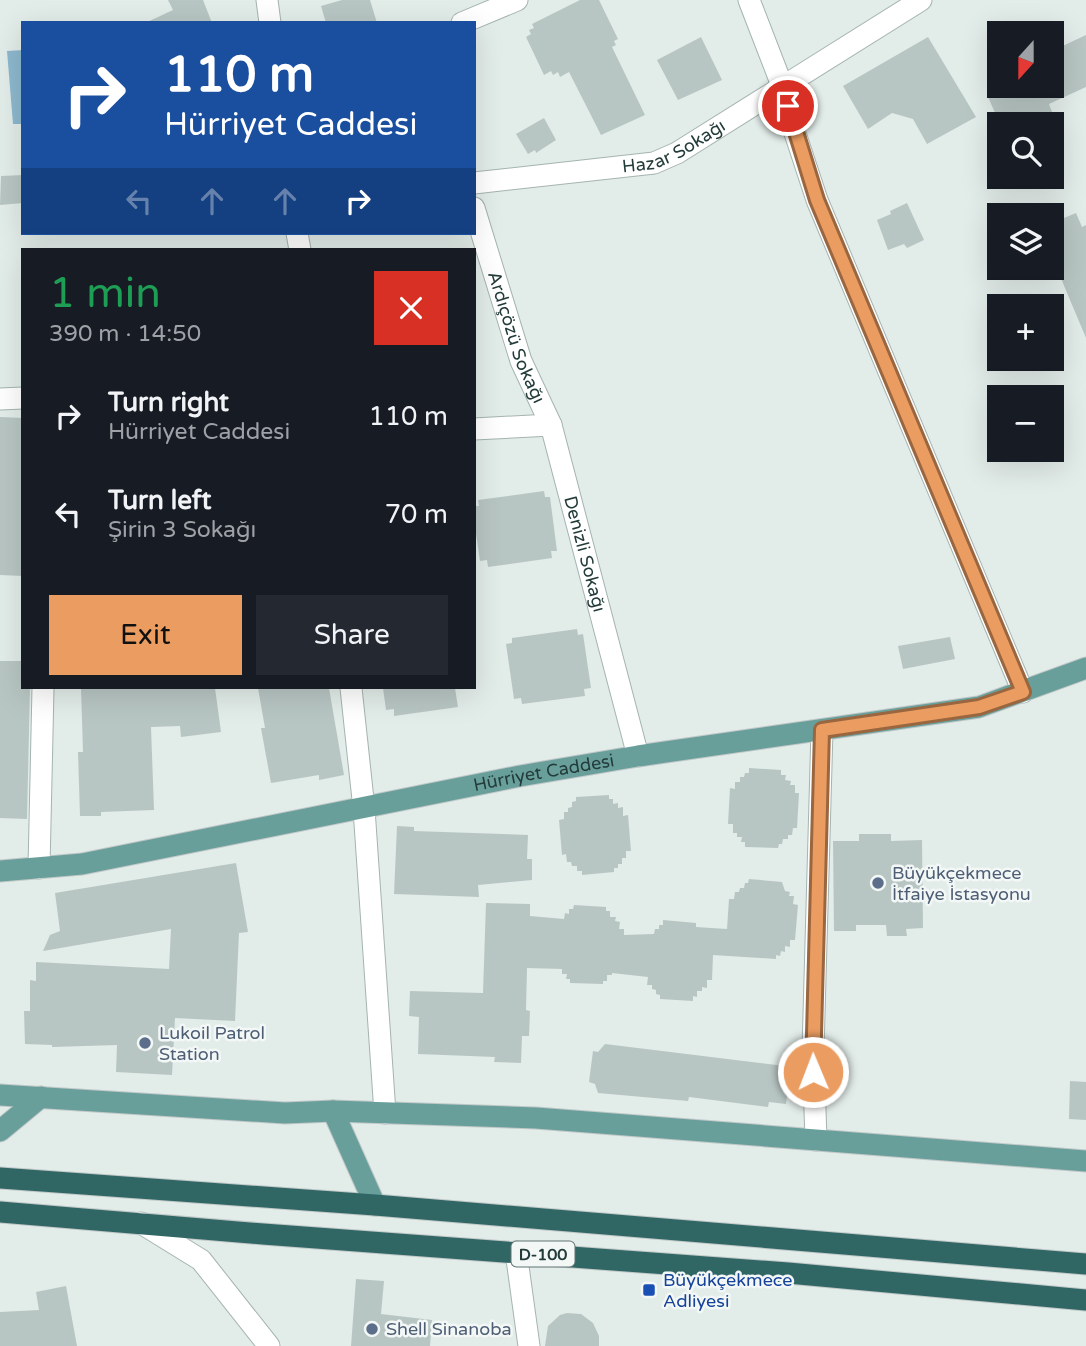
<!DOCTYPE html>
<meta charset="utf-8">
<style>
:root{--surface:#171b24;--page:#242831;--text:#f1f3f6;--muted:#9ea1a6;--accent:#eb9d61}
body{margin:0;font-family:"Varela Round",sans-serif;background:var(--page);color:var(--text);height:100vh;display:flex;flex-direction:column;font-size:26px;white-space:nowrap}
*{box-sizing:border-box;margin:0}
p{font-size:23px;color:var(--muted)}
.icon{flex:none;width:38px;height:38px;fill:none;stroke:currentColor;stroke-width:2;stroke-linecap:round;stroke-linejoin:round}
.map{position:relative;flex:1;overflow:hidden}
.side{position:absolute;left:21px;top:248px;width:455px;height:441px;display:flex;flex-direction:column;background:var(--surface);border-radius:0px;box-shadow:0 7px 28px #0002}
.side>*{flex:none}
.top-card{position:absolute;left:21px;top:21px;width:455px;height:214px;border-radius:0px;box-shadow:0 7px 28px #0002;background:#1a4fa0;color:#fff;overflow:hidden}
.needle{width:46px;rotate:201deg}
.buttons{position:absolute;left:987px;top:21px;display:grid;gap:14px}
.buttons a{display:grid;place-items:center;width:77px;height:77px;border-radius:0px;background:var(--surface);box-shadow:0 7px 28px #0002;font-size:35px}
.pin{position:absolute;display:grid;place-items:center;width:60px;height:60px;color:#fff;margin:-30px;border:4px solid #fff;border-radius:50%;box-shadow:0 2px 7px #0007}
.me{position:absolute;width:77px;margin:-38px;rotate:359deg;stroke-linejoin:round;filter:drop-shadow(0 0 5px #0008)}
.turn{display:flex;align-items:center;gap:24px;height:147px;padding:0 28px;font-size:32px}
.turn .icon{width:91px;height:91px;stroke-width:2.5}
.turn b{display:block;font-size:49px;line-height:60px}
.lanes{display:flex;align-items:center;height:66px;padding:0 28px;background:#0003;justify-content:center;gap:35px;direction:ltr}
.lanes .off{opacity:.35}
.round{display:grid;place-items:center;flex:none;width:74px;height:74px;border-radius:0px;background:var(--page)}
.headline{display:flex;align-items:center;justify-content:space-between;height:119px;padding:0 28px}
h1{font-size:42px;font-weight:600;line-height:52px;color:#1e9e55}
.action{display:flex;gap:14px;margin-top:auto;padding:14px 28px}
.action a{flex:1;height:80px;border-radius:0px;background:var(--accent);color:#111;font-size:28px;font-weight:600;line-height:80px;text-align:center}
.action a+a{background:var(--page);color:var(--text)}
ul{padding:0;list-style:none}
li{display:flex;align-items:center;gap:21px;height:98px;padding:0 28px}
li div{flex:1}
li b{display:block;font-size:26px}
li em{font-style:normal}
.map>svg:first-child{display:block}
.water{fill:#8db8ce}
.building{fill:#b8c6c3}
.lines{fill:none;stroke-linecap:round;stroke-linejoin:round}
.minor-casing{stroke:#a5b4b1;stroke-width:23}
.major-casing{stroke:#c1c8c8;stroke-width:23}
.highway-casing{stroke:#c1c8c8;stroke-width:23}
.minor{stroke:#fff;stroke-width:21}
.major{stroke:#699f9b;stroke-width:21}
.highway{stroke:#306765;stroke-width:21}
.route-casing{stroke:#99663f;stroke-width:18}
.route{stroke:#eb9d61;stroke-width:12}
.service-dot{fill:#5c6f8a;stroke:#f3f8f7;stroke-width:2.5}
.transit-dot{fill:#1a4fb4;stroke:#f3f8f7;stroke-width:2.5}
.labels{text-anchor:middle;stroke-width:5;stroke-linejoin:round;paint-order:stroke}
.shield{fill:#f3f8f7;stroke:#617473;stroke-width:2}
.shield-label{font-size:16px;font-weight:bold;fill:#233c3a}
.street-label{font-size:18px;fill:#233c3a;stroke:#f3f8f7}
.service-label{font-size:18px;fill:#4e5e75;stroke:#f3f8f7;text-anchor:start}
.transit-label{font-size:18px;fill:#164399;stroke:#f3f8f7;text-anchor:start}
</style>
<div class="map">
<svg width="1086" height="1346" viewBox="0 0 1086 1346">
<rect width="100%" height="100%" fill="#e2ece9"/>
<path class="water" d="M23 50V124H13L7 51Z"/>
<path class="building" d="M168 0H203L212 23H145L173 10Z
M342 0H370L377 23H326L321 6Z
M580 0H599L618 39 614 41 616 45 612 47 645 115 601 135 569 72 560 77 558 72 553 75 551 71 544 75 526 37 531 34 529 30 534 28 532 24Z
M1086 35V87L1049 104 1055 120 1045 124H1000L988 97 1016 86H1052V51Z
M701 37 722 80 678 100 657 60Z
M928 37 976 117 927 144 913 119 892 113 868 129 843 86Z
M544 118 556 140 536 153 535 150 528 154 516 134Z
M23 175V203L0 205 1 176Z
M907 203 924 240 907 248 904 244 888 250 877 220 891 214 890 211Z
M1076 213 1082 227 1086 225V338L1052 257V223Z
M0 417 23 418V576L0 575Z
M544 491 545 497H550L557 551H551L552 558 488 567 487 560 480 561 474 520V506H479L478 500Z
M577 629 578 635 583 634 591 688 584 689 585 696 522 704 521 698 514 699 506 644 512 643V638Z
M950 637 955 659 903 669 898 646Z
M0 661H23V688H30L27 819 0 818Z
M81 688H215L221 732 181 737 180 726 151 727 154 810 101 812V816H80L78 752H83Z
M258 688H329L344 775 319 780V775L271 783 261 728H265Z
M383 688H455L458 707 394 716V709L386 710Z
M749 768 781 770V775H786L785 780 791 781 790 785H795V793H799L797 828H793L792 835H788V839H783L782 844H779L778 848 745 847V842H741L742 837H737V833H733V824H728L730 788 735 789V782H740V777H744L745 773H749Z
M609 795V799H613V804L618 803V808L623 807V816L628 815 631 851H626V858H622V864H618V868H614V872L582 875V871H577V866H572L571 862H567L566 854 562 855 559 820 564 819V812H568V808L572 807V802L576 801V797Z
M397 826 414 827V831L528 835 527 859H532V880L478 885 479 897 394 894Z
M859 834H891V841L922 840 923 928 906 929 907 936H887L886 925H856V931H834L833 841H859Z
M236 863 248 932 239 933 235 1021 175 1018 172 1075 116 1072 117 1045 52 1047V1045L25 1044 24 1011H30V980L36 981V962L169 969 171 929 43 951 50 935 60 931 55 893Z
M749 879 782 882 785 891 790 892 789 896H794L793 904 798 905 795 940H790V947L785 946V952L781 951 780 956 776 955V959L713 955 712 980H707V988L702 987V991H697V997L693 996V1001L660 999V995L656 994V990L652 989V985H647L648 977 612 973V975H607V981H603V984L570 983V979H566L567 974H562V969L527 968 526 1010 530 1011 529 1036H522L521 1063 494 1062 495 1057 418 1054 419 1017 409 1016 410 991 483 993 486 903 530 904V916L564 919 565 913 569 914V909H573L574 905 606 907V911H610V917H616L615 921 620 922 619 929H624V935L654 934 655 929H659V925H663V920L696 923V927L727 929 729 899H734L735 892H739L740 888H744L745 883H748Z
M605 1044 785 1066 784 1069 790 1070 786 1104 769 1102 768 1107 689 1097 688 1101 598 1093 595 1084 589 1082 593 1051 598 1052Z
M1070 1081 1086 1082V1120L1069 1119Z
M356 1279 384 1281 381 1314 432 1320 430 1346H351Z
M66 1286 77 1346H0V1312L39 1310 36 1292Z
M567 1313 581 1314 593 1323 599 1336V1346H545L548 1326 560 1315Z"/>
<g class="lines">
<defs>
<g id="minor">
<path d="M267 0 270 23"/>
<path d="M749 0 783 88 792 124 817 200 1023 692"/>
<path d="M462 23 517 0"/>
<path id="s1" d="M474 183 654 163 677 153 921 0"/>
<path id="s2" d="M474 208 521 361 551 425 638 756"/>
<path d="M297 233 300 250"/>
<path d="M0 399 23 398"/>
<path d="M474 429 551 425"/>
<path d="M351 688 364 809 385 1113"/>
<path d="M39 868 43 688"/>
<path d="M816 1140 813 1050 822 730"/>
<path d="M141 1223 201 1260 269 1346"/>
<path d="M516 1252 529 1346"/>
</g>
<g id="major">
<path id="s3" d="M0 871 82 864 520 776 638 756 979 707 1086 668"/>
<path d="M0 1095 285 1113 333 1111 536 1118 1086 1161"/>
<path d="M333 1111 375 1205"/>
<path d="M0 1131 41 1097"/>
</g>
<path id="highway" d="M0 1178 375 1205 1086 1264
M0 1212 263 1234 788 1273 1086 1300"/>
</defs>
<use href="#minor" class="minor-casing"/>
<use href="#major" class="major-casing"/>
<use href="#highway" class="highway-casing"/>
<use href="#minor" class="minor"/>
<use href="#major" class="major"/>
<use href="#highway" class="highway"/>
</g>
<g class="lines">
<defs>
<path id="route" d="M788 106 817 200 1023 692 979 707 822 730 813 1072"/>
</defs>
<use href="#route" class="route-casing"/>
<use href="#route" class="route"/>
</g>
<g class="service-dot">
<circle cx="878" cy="883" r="7"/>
<circle cx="145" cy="1043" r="7"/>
<circle cx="372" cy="1329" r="7"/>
</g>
<rect class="transit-dot" x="642" y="1283" width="14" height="14" rx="3.5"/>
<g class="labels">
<rect class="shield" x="511.5" y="1241.5" width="63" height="25" rx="5"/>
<g class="shield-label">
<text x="543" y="1260">D-100</text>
</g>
<g class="street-label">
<text dy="6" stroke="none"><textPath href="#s1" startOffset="205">Hazar Sokağı</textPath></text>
<text dy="6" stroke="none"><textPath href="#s2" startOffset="136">Ardıçözü Sokağı</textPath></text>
<text dy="6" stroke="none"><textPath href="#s2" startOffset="364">Denizli Sokağı</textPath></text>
<text dy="6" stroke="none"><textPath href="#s3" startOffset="553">Hürriyet Caddesi</textPath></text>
</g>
<g class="service-label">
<text x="892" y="879">Büyükçekmece<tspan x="892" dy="21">İtfaiye İstasyonu</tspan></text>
<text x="159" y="1039">Lukoil Patrol<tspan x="159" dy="21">Station</tspan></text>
<text x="386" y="1335">Shell Sinanoba</text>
</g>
<g class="transit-label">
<text x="663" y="1286">Büyükçekmece<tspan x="663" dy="21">Adliyesi</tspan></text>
</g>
</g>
</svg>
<div class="buttons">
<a><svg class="needle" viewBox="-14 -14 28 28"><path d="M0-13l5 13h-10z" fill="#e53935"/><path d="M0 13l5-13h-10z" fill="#9ea1a6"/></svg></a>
<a><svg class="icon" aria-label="search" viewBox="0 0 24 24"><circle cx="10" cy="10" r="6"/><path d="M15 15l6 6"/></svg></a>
<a><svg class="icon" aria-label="layers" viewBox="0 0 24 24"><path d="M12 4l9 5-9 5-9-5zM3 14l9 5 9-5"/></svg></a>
<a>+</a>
<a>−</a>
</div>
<div class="pin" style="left:788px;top:106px;background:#d93025"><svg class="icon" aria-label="arrive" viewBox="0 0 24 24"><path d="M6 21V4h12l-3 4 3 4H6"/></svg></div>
<svg class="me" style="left:813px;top:1072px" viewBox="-20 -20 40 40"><circle r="17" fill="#eb9d61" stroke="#fff" stroke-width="3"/><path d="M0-11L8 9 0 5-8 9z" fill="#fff"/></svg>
<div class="top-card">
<div class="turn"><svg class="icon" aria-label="right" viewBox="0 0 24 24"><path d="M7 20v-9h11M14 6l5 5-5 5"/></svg><div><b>110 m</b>Hürriyet Caddesi</div></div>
<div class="lanes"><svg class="icon off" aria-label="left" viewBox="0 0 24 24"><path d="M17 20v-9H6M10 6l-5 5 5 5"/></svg><svg class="icon off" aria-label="ahead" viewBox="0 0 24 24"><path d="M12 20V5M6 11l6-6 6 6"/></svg><svg class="icon off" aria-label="ahead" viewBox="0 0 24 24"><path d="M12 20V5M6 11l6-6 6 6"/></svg><svg class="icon" aria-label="right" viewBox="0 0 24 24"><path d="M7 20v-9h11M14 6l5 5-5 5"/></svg></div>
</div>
<section class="side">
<div class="headline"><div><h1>1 min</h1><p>390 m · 14:50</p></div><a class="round" style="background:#d93025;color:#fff"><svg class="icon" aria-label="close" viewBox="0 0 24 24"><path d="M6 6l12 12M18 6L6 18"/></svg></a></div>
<ul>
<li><svg class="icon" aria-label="right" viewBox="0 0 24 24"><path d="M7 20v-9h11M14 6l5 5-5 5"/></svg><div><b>Turn right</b><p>Hürriyet Caddesi</p></div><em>110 m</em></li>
<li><svg class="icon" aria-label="left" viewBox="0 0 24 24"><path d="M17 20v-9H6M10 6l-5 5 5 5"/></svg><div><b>Turn left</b><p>Şirin 3 Sokağı</p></div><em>70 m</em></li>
</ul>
<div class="action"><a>Exit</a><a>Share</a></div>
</section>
</div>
